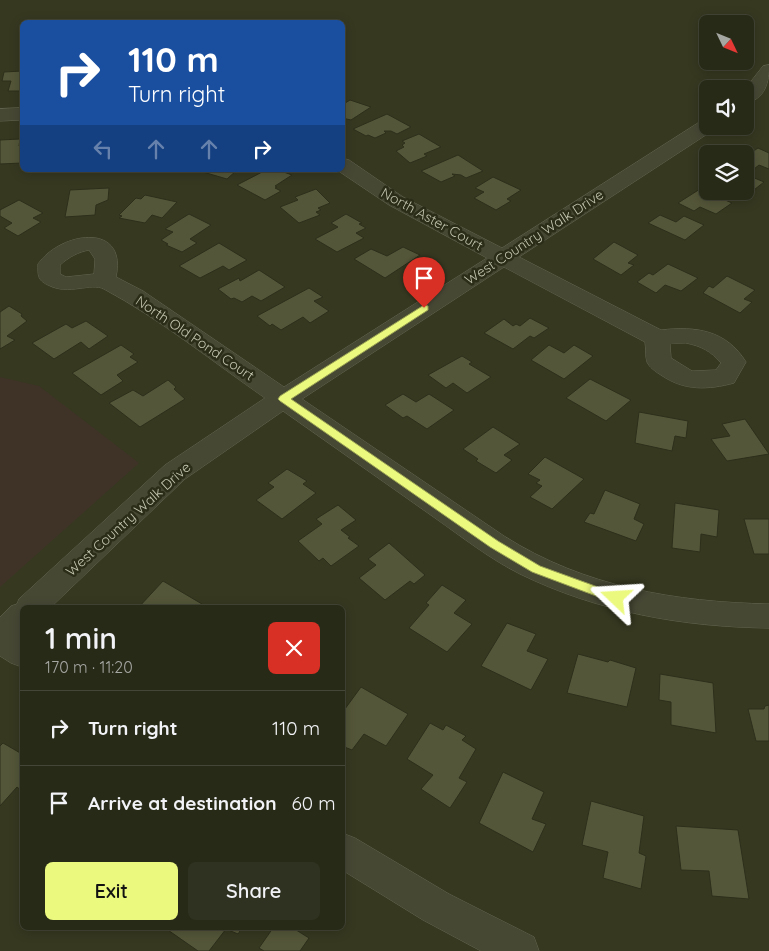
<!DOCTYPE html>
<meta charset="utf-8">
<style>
:root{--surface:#282a18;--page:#303221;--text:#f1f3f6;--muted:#a5a7a2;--line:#444637;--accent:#ecf97f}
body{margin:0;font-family:Quicksand,sans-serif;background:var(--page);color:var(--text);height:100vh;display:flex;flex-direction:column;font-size:19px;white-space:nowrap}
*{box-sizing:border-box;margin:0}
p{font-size:16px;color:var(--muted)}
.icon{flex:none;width:28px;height:28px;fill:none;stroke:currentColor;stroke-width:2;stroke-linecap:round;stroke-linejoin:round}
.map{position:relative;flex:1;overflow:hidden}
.details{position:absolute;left:20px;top:605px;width:325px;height:325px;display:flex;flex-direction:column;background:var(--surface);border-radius:8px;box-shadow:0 2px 12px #0003,0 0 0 1px var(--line)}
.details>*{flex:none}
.banner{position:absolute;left:20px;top:20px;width:325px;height:152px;border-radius:8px;box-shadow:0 2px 12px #0003,0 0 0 1px var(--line);background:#1a4fa0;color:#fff;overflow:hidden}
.needle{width:32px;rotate:133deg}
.tools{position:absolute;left:699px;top:15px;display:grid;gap:10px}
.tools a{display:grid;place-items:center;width:55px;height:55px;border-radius:8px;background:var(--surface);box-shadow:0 2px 12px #0003,0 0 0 1px var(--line);font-size:25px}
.pin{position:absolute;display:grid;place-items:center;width:42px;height:42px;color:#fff;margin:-51px -21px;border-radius:50% 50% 50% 0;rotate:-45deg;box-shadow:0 0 5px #0007}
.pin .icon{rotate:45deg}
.me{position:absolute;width:55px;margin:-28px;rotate:290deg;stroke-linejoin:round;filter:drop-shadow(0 0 4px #0008)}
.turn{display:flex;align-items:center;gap:18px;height:105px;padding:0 25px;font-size:22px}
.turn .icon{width:65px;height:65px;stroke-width:2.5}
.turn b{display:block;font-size:35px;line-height:42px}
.lanes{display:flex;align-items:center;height:48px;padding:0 25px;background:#0003;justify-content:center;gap:25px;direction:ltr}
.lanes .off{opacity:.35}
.round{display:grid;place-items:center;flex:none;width:52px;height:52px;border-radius:8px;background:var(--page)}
.headline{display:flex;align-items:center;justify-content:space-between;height:85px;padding:0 25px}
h1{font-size:30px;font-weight:600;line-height:38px}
.action{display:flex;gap:10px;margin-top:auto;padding:10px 25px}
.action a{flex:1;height:58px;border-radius:8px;background:var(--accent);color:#111;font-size:20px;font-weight:600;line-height:58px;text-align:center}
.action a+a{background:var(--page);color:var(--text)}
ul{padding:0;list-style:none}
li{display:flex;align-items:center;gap:15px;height:75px;padding:0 25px;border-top:1px solid var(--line)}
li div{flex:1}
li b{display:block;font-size:19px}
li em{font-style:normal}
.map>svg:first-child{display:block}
.green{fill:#3f3327}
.building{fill:#545639;stroke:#2d2f1b}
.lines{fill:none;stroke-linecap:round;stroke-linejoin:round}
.minor-casing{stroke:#646651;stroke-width:1}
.minor{fill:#474834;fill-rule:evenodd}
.route{fill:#ecf97f;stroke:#99a253}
.labels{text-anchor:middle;stroke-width:5;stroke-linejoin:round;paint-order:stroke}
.street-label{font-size:14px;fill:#c3c5ae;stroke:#2b2d19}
</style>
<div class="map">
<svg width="769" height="951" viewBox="0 0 769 951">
<rect width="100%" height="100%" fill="#363820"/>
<path class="green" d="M0 377 39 386 139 463 0 587Z"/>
<path class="building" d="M22 71V91H8L11 81H2L4 72Z
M350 100 371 107 351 120 342 118V105Z
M387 114 411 127 397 134 391 131H384L386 133 375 138 368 135 366 136 353 129Z
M419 134 441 147 424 154 427 156 410 163 396 151 404 147 402 145 405 143 402 141Z
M20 139 19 146 22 145V163L0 164V140Z
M758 148 769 153V169L759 165 754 169 745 165V157Z
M458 155 483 171 466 178 461 175 452 174 455 176 441 182 421 171Z
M205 170H237L227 179 203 172Z
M266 170H278L292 175 275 186 277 187 275 188 281 191 265 200 237 185Z
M745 174 764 182 745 197 732 191H745Z
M493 177 521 190 507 199 511 201 496 210 474 198 484 192 475 188Z
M109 188 108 200 96 205 95 215 65 217 70 190Z
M316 189 330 203 318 208 321 210 316 212 320 215 299 223 280 207 298 200 295 197Z
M700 189 732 203 716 214 700 207 694 211 678 203Z
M145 195 177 202 162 218 152 215 145 223 119 218 122 216 119 215 136 198 141 199Z
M19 200 43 213 33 218 41 222 18 236 4 228 12 223 0 216V210Z
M189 214 211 225 190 239 197 243 182 252 166 245 168 244 161 240 173 232 165 229Z
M346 214 362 223 359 224 366 228 356 233 364 238 337 252 315 239 338 227 331 223Z
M660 215 676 222 684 216 704 225 685 240 648 223Z
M614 242 638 255 628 263 634 265 621 275 593 259Z
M219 243 247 260 229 270 223 266 200 278 179 266Z
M403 247 420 255 385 278 354 259 371 249 387 256Z
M668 264 698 278 681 291 665 285 656 293 637 282 649 273 653 275Z
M259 270 285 287 261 301 252 296 242 302 234 298 231 299 218 289 239 278 240 281Z
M727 276 755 290 744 299 752 302 740 313 703 293 709 286 713 288Z
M309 288 323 297 314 301 329 311 310 323 303 317 281 330 272 324 270 326 257 316Z
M9 306 22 314 21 316 27 321 7 336 15 340 0 349V312Z
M530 318 549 328 534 338 530 336 513 349 484 333 504 319 513 326 516 324 520 326Z
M86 321 108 336 89 349 81 342 54 359 32 343 66 324 72 328Z
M121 345 134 354 130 357 138 362 117 375 123 381 101 395 72 373Z
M549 345 564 353 574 345 593 356 564 379 531 360Z
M462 356 472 362 469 364 491 377 467 393 453 383 446 388 428 375Z
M590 379 631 400 606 421 566 398Z
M168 380 176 387 174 389 185 399 140 427 109 403 133 390 143 396Z
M403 394 416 402 429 394 454 410 427 429 407 416 403 418 385 405Z
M639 412 688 421 686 438 675 436 672 451 635 443Z
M745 419 769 454 727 461 711 439 730 436 722 424Z
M493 427 520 444 504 455 512 460 496 473 476 461 478 459 463 449Z
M545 457 584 479 552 509 530 497 542 486 536 483 540 480 528 474Z
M287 469 307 481 303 484 316 493 282 519 256 500 274 487 268 483Z
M605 490 640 504 634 519 644 524 636 541 584 522 590 513 594 514Z
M675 503 719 510 717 537 701 534 700 552 672 548Z
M338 505 356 520 341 530 350 537 348 538 359 546 331 566 323 558 319 561 298 541 322 524 316 519Z
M744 519H769V554H754Z
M389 543 425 575 414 584 410 581 385 600 359 578 376 565 368 559Z
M163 581 202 604 199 608H138Z
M442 585 466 600 454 613 472 624 447 652 409 628 429 605 426 603Z
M507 623 536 634 527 651 548 659 531 690 481 666Z
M578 654 608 662 610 660 636 668 627 707 567 693Z
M660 674 713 683 716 733 671 725V702L659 700Z
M361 687 408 714 386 746 364 734 352 750 342 746V713Z
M769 705V741H756L748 709H764L765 706Z
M430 723 443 730 446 725 466 736 462 740 476 749 459 778 467 782 450 808 421 789 433 775 407 759Z
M3 743 22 754V791L17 787 0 806V746Z
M503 772 544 792 532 819 546 824 533 852 479 823Z
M591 801 644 816 639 853 646 856 641 889 603 878 608 852 582 845Z
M676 826 738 830 749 899 712 896 709 871 681 870Z
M165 928H242L238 934 226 929 209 951H198Z
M273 928H293L309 938 300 951H264L259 948Z"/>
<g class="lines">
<defs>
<path id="minor" d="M769 65C769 83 766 98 745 104V89L763 66Z
M22 108V120L0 121V109Z
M708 119V126H717L715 129 519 257 661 330C696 326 726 330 746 362L734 383C708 390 684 391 661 375 656 372 649 367 647 362 645 356 646 348 645 342L504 267 302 399 504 536C584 587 676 602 769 604V628C683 627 598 612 520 574 490 559 462 537 435 518 384 482 334 447 283 411L185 479 50 608H22V634L20 636 22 638V667L11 663 0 656V617L11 606 17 604 19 599 165 465 265 398C213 362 160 319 104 289 91 282 69 296 48 285 37 280 38 275 38 264 60 232 128 221 116 277L143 291 284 387 487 258 389 205 337 170H342V158L349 160 403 197 502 248 701 121ZM89 250 95 259 94 274 66 277 60 274V265C69 257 78 252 89 250ZM686 343C701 346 711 351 721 363L716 370 692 371 671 358 670 344Z
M342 833 355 838 449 894 534 937 539 951H481L423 920 342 870Z"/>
</defs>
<use href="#minor" class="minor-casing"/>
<use href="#minor" class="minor"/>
</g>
<path class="route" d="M424 305 428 306V310L291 399 498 541 540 566 620 595 622 598 620 602H612L532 572 490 547 280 401 278 399 280 396Z"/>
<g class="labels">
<g class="street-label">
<text transform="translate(432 219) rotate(29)" y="5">North Aster Court</text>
<text transform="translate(534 237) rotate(-33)" y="5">West Country Walk Drive</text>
<text transform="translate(195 338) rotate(34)" y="5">North Old Pond Court</text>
<text transform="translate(128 519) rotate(-42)" y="5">West Country Walk Drive</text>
</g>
</g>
</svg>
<div class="tools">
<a><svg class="needle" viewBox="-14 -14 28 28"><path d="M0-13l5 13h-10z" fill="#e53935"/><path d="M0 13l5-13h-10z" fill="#a5a7a2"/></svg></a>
<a><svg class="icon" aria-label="sound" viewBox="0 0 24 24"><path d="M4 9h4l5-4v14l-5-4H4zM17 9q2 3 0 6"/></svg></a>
<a><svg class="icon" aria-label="layers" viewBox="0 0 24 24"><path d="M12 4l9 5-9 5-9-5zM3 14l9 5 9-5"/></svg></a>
</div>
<div class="pin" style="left:424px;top:308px;background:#d93025"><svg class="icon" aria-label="arrive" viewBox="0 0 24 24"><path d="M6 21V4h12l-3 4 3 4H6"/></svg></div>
<svg class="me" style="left:616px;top:598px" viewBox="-20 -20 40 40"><path d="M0-17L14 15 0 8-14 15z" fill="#ecf97f" stroke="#fff" stroke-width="4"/></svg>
<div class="banner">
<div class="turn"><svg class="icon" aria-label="right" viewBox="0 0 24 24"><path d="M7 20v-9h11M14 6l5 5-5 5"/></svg><div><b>110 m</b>Turn right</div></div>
<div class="lanes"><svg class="icon off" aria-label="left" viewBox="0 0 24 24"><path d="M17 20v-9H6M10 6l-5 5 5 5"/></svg><svg class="icon off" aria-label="ahead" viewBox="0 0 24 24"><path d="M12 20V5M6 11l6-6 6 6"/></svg><svg class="icon off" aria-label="ahead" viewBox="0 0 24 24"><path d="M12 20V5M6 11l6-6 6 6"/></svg><svg class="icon" aria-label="right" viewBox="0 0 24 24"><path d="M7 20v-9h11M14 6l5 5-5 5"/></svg></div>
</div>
<section class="details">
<div class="headline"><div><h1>1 min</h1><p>170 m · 11:20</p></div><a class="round" style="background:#d93025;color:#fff"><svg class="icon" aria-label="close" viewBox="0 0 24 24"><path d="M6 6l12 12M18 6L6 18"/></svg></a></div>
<ul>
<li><svg class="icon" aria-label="right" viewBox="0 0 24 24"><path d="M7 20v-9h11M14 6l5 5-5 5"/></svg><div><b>Turn right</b></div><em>110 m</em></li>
<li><svg class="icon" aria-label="arrive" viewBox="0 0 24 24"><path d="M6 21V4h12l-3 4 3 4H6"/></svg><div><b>Arrive at destination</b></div><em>60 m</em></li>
</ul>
<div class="action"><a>Exit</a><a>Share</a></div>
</section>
</div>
